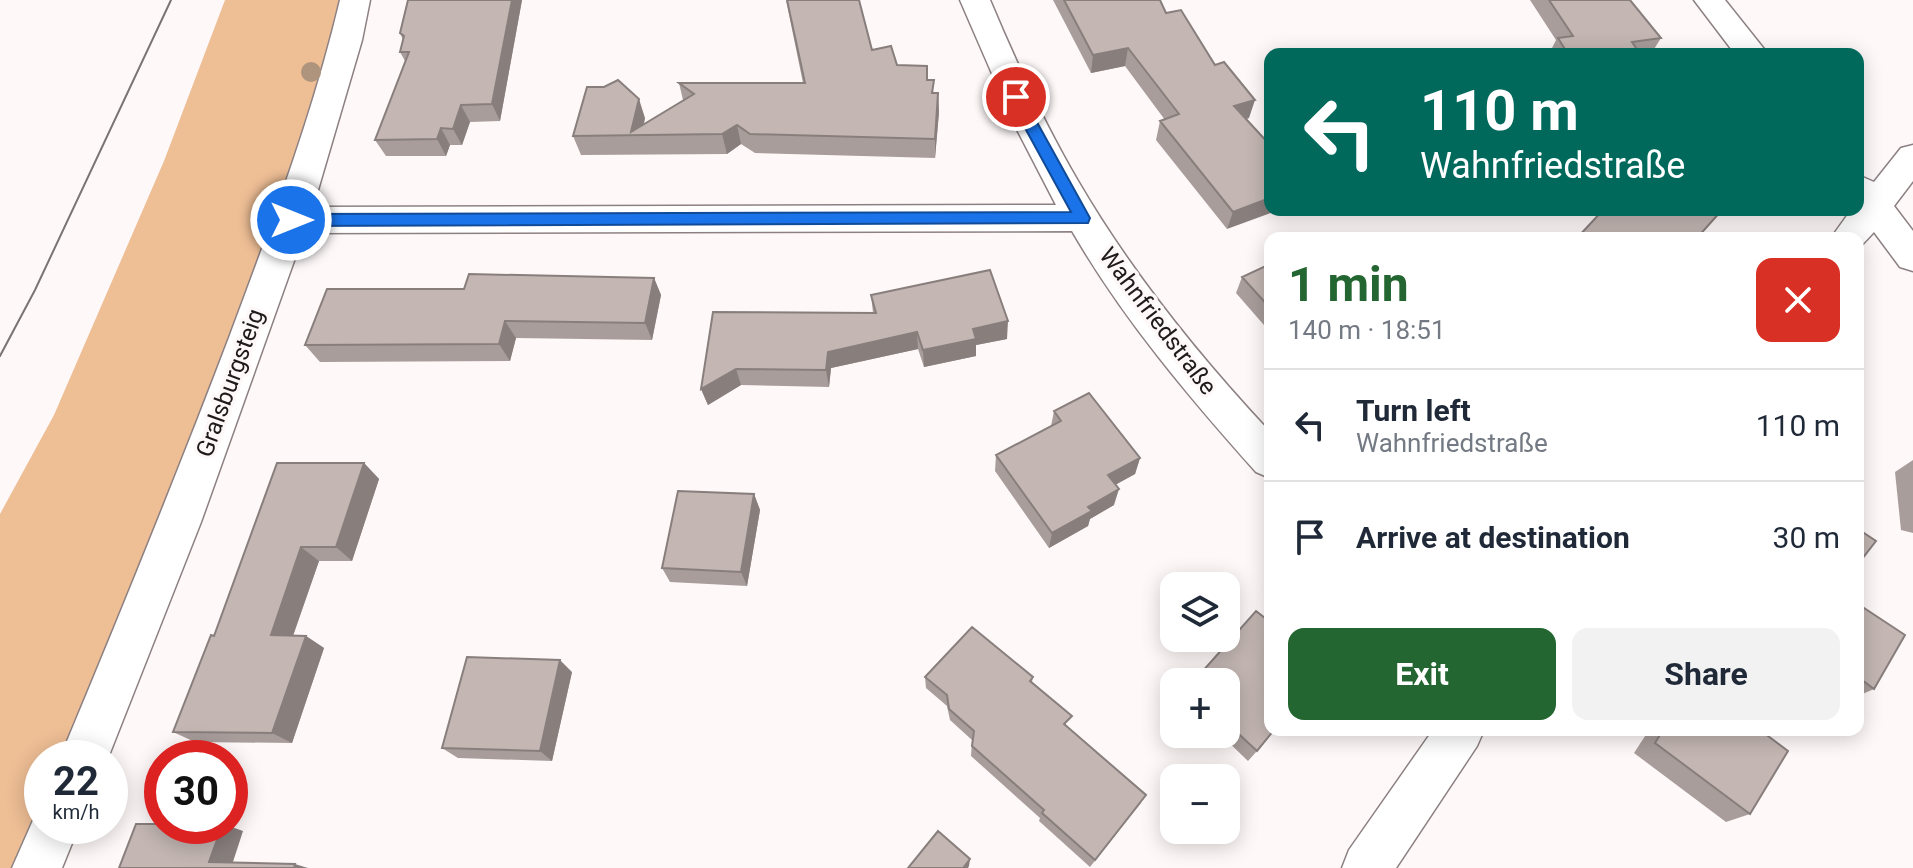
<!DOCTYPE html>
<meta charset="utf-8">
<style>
:root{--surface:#fff;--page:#f2f2f3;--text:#1f2937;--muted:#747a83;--line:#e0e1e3;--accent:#236631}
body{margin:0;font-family:Roboto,sans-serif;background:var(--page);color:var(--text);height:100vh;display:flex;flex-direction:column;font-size:30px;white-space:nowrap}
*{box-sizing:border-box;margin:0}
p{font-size:26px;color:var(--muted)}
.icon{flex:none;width:44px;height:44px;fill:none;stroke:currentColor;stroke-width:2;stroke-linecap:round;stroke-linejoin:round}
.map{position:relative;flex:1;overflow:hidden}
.panel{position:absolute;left:1264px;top:232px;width:600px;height:504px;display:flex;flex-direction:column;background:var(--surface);border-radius:16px;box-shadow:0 4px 20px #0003}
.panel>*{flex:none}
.banner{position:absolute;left:1264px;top:48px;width:600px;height:168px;border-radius:16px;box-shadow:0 4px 20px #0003;background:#00695c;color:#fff;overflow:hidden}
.fabs{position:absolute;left:1160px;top:572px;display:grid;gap:16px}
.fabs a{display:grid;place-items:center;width:80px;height:80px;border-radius:16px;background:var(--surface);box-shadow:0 4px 20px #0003;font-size:40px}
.speed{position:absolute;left:24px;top:740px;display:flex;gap:16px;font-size:40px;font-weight:700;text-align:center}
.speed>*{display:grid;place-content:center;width:104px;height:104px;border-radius:50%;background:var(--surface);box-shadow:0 4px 20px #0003;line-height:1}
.speed small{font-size:20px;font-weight:400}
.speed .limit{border:12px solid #d22;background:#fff;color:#111}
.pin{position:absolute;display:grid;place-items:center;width:68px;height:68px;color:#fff;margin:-34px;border:4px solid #fff;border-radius:50%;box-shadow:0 2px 8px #0007}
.me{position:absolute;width:88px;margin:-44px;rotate:90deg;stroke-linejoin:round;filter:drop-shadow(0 0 6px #0008)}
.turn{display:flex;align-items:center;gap:28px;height:168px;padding:0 24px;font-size:36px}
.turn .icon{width:104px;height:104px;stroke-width:2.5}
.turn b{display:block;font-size:56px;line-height:68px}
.round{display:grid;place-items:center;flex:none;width:84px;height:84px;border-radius:16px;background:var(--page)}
.head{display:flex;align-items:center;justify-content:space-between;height:136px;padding:0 24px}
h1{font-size:48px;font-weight:700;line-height:60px;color:var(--accent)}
.primary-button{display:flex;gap:16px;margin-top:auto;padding:16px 24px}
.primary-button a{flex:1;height:92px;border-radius:16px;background:var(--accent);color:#fff;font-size:32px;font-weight:700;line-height:92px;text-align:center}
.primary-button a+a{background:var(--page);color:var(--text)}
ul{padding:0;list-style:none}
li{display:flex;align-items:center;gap:24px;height:112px;padding:0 24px;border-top:2px solid var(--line)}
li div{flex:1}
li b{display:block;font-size:30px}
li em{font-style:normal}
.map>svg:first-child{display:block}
.green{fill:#eebe95}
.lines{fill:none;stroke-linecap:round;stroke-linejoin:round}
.street-casing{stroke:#8d8083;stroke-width:3}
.street{fill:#fff;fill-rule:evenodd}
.tram{stroke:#797475;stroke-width:2}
.tree{fill:#af947d}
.wall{fill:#a89d9a}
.shaded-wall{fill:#887f7d}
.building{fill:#c3b6b3;stroke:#887f7d;stroke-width:2}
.route{fill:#1a73e8;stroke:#114b97;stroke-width:2}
.labels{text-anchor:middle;stroke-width:7;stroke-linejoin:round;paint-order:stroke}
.street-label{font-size:24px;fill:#1f1a1b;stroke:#fef8f9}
</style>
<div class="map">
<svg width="1913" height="868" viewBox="0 0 1913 868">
<rect width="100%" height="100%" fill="#fef8f9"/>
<path class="green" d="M225 0H343L272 225 129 608 66 758H42V815L20 868H0V514L54 415 164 161Z"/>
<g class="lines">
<defs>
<path id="street" d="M340 0H370L362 40 313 207 1056 205 1013 122 960 0H990C1016 62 1044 123 1078 181 1131 272 1198 355 1270 432V478L1256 472C1189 397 1123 319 1072 231L304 233 201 522 108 758H60C119 617 176 477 230 335 271 225 313 114 340 0Z
M1694 0H1725L1768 54H1735Z
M1913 145V181L1894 206 1913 231V271L1900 267 1874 232 1858 249V238H1831L1851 210H1858V175L1874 182 1901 148Z
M1433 730H1484L1477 746 1396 868H1342L1349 850Z
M42 807V826H79L62 868H12L38 809Z"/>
</defs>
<use href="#street" class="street-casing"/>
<use href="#street" class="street"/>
<path class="tram" d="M0 356 35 290 171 0"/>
</g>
<circle class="tree" cx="311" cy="72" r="10"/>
<path class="wall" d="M408 0H522L500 121 470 122 462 145H450L446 156H386L375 140 405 61 400 52 403 40 400 33Z
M786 0 897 65 928 80 934 93H938L939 112 935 158 755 153 741 144 727 154 581 155 573 136 645 118 644 124 683 100 679 83H803Z
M1053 0H1160L1166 13 1215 65 1249 118 1246 119 1270 145 1227 229 1156 140 1160 121 1165 120 1125 66 1091 73Z
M1530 0H1617L1661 38 1651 54H1549L1556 40Z
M1270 264V332L1236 293 1242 277Z
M654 278 661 295 652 340 516 338 510 361 320 362 305 345 464 289Z
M871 295 1007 339 976 345V356L924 367 918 349 831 368 829 387 741 385 708 405 701 389 713 312 873 313Z
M1054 411 1140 458 1135 474 1115 485 1114 505 1090 519 1088 526 1049 548 995 471 996 455 1051 426Z
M1913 460V533L1901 530 1895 472Z
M364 463 379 479 352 561H319L293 636H306L324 648 292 743 195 742 173 732 214 636Z
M754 494 760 510 747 586 670 582 662 568Z
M1858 604 1874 689 1858 696Z
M572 672 552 761 458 758 442 748Z
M925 677H1033L1032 682 1068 727 1141 803 1090 867 1039 821 1040 818 971 756 972 740 950 720 947 706 926 688Z
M1226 682 1257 751 1248 761 1220 734H1226Z
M1649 730H1760L1750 814 1726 822 1634 753Z"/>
<path class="shaded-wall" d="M512 0H522L500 121 492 104Z
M1128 48 1125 66 1091 73 1093 55Z
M938 93 939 112 935 158V139Z
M639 99 645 118 641 135 631 132Z
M1255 100 1249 118 1229 124 1234 106Z
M461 105 470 122 462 145 453 129Z
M737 125 741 144 727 154 722 134Z
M441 128 450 145 446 156 437 139Z
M1270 198V210H1279L1227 229 1233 212Z
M654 278 661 295 652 340 645 323Z
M505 321 516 338 510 361 499 344Z
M1008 321 1007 339 976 345V356L924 367 923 350 973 329Z
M917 332 918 349 831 368 829 387 826 370 828 352Z
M736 369 741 385 708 405 701 389Z
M1140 458 1135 474 1104 491 1108 475Z
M364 463 379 479 352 561 336 547Z
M1119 489 1114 505 1090 519 1088 526 1049 548 1052 533 1088 507Z
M754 494 760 510 747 586 741 572Z
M301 547 319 561 289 647 271 635Z
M306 636 324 648 292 743 272 733Z
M560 660 572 672 552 761 540 751Z
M222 826H229L243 831 231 868 209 862Z
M970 859 969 866 968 868H963Z
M295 864 308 868H294Z"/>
<path class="building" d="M408 0H512L492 104 461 105 453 129 441 128 437 139 375 140 409 52H400L404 36 400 33Z
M787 0H859L872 50 891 46 897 65 927 66V80H934L932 93H938L935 139 750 134 737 125 722 134 573 136 587 87H604L618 80 639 99 631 132 694 94 679 83H805Z
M1064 0H1160L1166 13 1181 10 1215 65 1224 62 1255 100 1234 106 1270 145V198L1233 212 1160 121 1179 114 1128 48 1093 55Z
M1549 0H1630L1661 38 1632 42 1640 54H1568L1558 38 1573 36Z
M1603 210H1722L1697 238H1577Z
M1270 264V308L1242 277Z
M990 270 1008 321 973 329 976 339 923 350 917 332 828 352 826 370 736 369 701 389 713 312 876 313 871 295Z
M469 274 654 278 645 323 505 321 499 344 305 345 327 289H464Z
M1089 393 1140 458 1108 475 1119 489 1088 507 1092 511 1052 533 996 455 1061 421 1054 411Z
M277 463H364L336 547H301L271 635 306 636 272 733 173 732 211 635 214 636Z
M678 491 754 494 741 572 662 568Z
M1858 529 1876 541 1858 564Z
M1858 604 1905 635 1874 689 1858 677Z
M1256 611 1270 622V730H1274L1257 751 1226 722V682H1193Z
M972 627 1033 677 1030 681 1072 716 1064 724 1146 795 1095 860 1042 813 1044 810 972 746 974 731 949 709 947 695 925 677Z
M467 657 560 660 540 751 442 748Z
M1663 730H1760L1788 751 1750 814 1655 743Z
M136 824H162V826H222L209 862 295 864 294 868H119Z
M938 831 970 859 963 868H908Z"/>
<path class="route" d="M1016 91 1023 97 1090 218 1088 223 291 226 283 220 291 214 1071 212 1008 97Z"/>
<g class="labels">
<g class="street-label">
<text transform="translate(1158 321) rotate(53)" y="8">Wahnfriedstraße</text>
<text transform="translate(230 383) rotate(-70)" y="8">Gralsburgsteig</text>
</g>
</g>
</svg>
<div class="fabs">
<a><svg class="icon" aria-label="layers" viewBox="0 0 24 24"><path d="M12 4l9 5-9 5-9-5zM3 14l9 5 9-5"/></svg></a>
<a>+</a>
<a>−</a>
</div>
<div class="speed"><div>22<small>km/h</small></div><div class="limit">30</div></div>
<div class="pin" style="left:1016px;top:97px;background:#d93025"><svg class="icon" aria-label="arrive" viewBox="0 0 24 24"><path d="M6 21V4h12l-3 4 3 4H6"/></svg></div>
<svg class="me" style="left:291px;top:220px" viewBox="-20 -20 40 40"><circle r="17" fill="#1a73e8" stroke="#fff" stroke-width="3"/><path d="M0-11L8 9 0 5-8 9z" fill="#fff"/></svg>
<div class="banner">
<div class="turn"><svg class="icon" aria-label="left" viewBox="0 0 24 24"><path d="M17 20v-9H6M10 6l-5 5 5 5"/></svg><div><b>110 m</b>Wahnfriedstraße</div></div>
</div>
<section class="panel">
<div class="head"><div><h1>1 min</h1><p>140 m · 18:51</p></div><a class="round" style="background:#d93025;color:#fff"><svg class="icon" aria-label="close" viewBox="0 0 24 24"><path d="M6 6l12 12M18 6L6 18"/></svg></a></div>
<ul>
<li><svg class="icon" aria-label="left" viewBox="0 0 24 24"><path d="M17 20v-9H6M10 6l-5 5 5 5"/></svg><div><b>Turn left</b><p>Wahnfriedstraße</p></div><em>110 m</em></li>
<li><svg class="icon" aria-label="arrive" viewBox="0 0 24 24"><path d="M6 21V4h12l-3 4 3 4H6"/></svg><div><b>Arrive at destination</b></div><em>30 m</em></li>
</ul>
<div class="primary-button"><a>Exit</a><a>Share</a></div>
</section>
</div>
